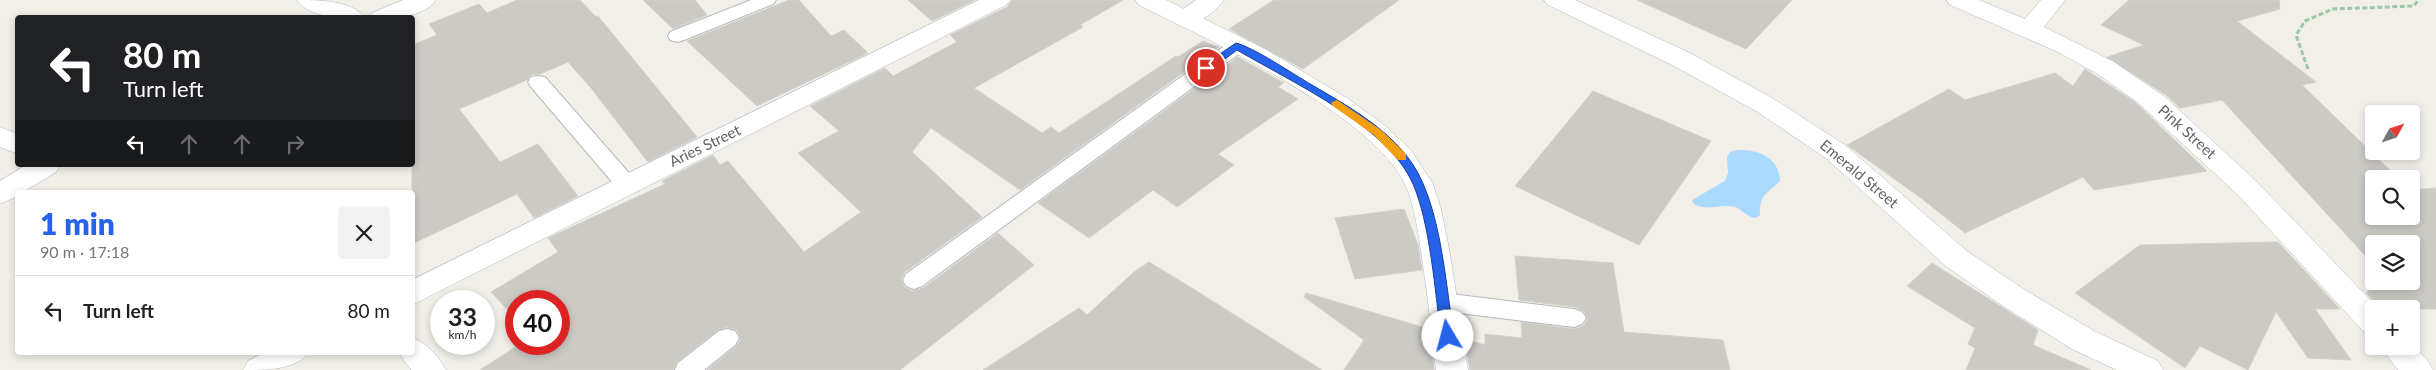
<!DOCTYPE html>
<meta charset="utf-8">
<style>
:root{--surface:#fff;--page:#f2f2f2;--text:#202124;--muted:#757577;--line:#e0e0e0;--accent:#2563eb}
body{margin:0;font-family:Lato,sans-serif;background:var(--page);color:var(--text);height:100vh;display:flex;flex-direction:column;font-size:19px;white-space:nowrap}
*{box-sizing:border-box;margin:0}
p{font-size:16px;color:var(--muted)}
.icon{flex:none;width:28px;height:28px;fill:none;stroke:currentColor;stroke-width:2;stroke-linecap:round;stroke-linejoin:round}
.map{position:relative;flex:1;overflow:hidden}
.sheet{position:absolute;left:15px;top:190px;width:400px;height:165px;display:flex;flex-direction:column;background:var(--surface);border-radius:5px;box-shadow:0 2px 8px #0003}
.sheet>*{flex:none}
.hud{position:absolute;left:15px;top:15px;width:400px;height:152px;border-radius:5px;box-shadow:0 2px 8px #0003;background:#202124;color:#fff;overflow:hidden}
.needle{width:32px;rotate:50deg}
.buttons{position:absolute;left:2365px;top:105px;display:grid;gap:10px}
.buttons a{display:grid;place-items:center;width:55px;height:55px;border-radius:5px;background:var(--surface);box-shadow:0 2px 8px #0003;font-size:25px}
.speed{position:absolute;left:430px;top:290px;display:flex;gap:10px;font-size:25px;font-weight:700;text-align:center}
.speed>*{display:grid;place-content:center;width:65px;height:65px;border-radius:50%;background:var(--surface);box-shadow:0 2px 8px #0003;line-height:1}
.speed small{font-size:12px;font-weight:400}
.speed .limit{border:8px solid #d22;background:#fff;color:#111}
.pin{position:absolute;display:grid;place-items:center;width:42px;height:42px;color:#fff;margin:-21px;border:2px solid #fff;border-radius:50%;box-shadow:0 1px 5px #0007}
.me{position:absolute;width:55px;margin:-28px;rotate:352deg;stroke-linejoin:round;filter:drop-shadow(0 0 4px #0008)}
.turn{display:flex;align-items:center;gap:18px;height:105px;padding:0 25px;font-size:22px}
.turn .icon{width:65px;height:65px;stroke-width:2.5}
.turn b{display:block;font-size:35px;line-height:42px}
.lanes{display:flex;align-items:center;height:48px;padding:0 25px;background:#0003;justify-content:center;gap:25px;direction:ltr}
.lanes .off{opacity:.35}
.round{display:grid;place-items:center;flex:none;width:52px;height:52px;border-radius:5px;background:var(--page)}
.head{display:flex;align-items:center;justify-content:space-between;height:85px;padding:0 25px}
h1{font-size:30px;font-weight:800;line-height:38px;color:var(--accent)}
ul{padding:0;list-style:none}
li{display:flex;align-items:center;gap:15px;height:70px;padding:0 25px;border-top:1px solid var(--line)}
li div{flex:1}
li b{display:block;font-size:19px}
li em{font-style:normal}
.map>svg:first-child{display:block}
.water{fill:#aadaff}
.building{fill:#cccac5;stroke:#d6d1c6}
.lines{fill:none;stroke-linecap:round;stroke-linejoin:round}
.service-casing{stroke:#b5b8bc;stroke-width:2}
.minor-casing{stroke:#b5b8bc;stroke-width:1}
.tertiary-casing{stroke:#b5b8bc;stroke-width:1}
.path{stroke:#9cc7a9;stroke-width:3;stroke-dasharray:5 2.5;stroke-linecap:butt}
.service{fill:#fff;fill-rule:evenodd}
.minor{fill:#fff;fill-rule:evenodd}
.tertiary{fill:#fff;fill-rule:evenodd}
.route{fill:#2563eb;stroke:#184099}
.slow{fill:#f59e0b}
.labels{text-anchor:middle;stroke-width:4.5;stroke-linejoin:round;paint-order:stroke}
.street-label{font-size:15px;fill:#5f6368;stroke:#fff}
</style>
<div class="map">
<svg width="2436" height="370" viewBox="0 0 2436 370">
<rect width="100%" height="100%" fill="#f1efe8"/>
<path class="water" d="M1738 150C1759 150 1779 157 1780 181 1767 194 1759 194 1760 215L1755 218C1746 217 1740 206 1730 206 1716 205 1707 211 1694 204L1692 200 1725 181 1728 173 1727 157 1730 152Z"/>
<path class="building" d="M517 0H580L596 17 598 16 697 137 648 162 591 88 568 62 540 74 531 75 527 80 459 109 500 162 538 144 578 196 534 218 517 194 412 244V45L437 35 429 24 479 4 487 13Z
M643 0H695L707 15 673 29Z
M789 0H799L831 36 844 30 868 53 757 106 687 41Z
M908 0H975L932 21Z
M1012 0H1123L1080 25 1083 27 974 88 1042 133 1051 127 1059 133 1176 56 1178 57 1203 41 1219 47 1020 190 931 128 912 152 982 217 905 272 901 279 904 287 913 291 923 288 998 233 1034 265 900 370H707L736 346 741 339 737 330 727 327 718 330 677 362 673 370H480L520 344H559V301H516V319L491 292 558 252 548 238 665 184 662 181 713 155 720 165 728 161 804 252 861 212 798 153 839 131 810 106 885 68 893 76 957 42 950 35 1007 7Z
M1274 0H1399L1303 69 1229 29Z
M1637 0H1792L1746 49Z
M2129 0H2279L2280 9 2237 21 2316 82 2302 85 2399 179H2374V216H2411V190L2436 188V309H2381L2366 293 2378 281H2411V244H2374V265L2222 100 2180 108 2166 95 2107 57 2144 45 2101 25Z
M1238 57 1284 83 1278 87 1298 99 1218 154 1234 165 1177 207 1153 190 1089 238 1038 203Z
M2085 69 2135 102 2207 171 2094 190 2083 177 1965 233 1921 198 1847 145 1949 89 1965 100 2055 73 2073 86Z
M1593 91 1711 141 1639 245 1515 186Z
M1404 209 1418 245 1422 270 1355 279 1335 218Z
M2278 242 2340 309H2315L2351 360 2308 358 2276 312 2248 370 2200 346 2185 368 2075 293 2140 245Z
M1515 256 1613 263 1624 332 1723 340 1730 370H1470L1465 339 1485 345V334L1522 338 1521 322 1574 329 1583 326 1588 319 1584 311 1575 307 1519 300Z
M1149 262 1195 290 1322 370H983L1079 308 1087 315 1134 272Z
M1932 263 2038 330 2033 345 2091 370H1966L1975 348 1968 344 1975 328 1907 286Z
M1306 293 1429 329 1434 370H1344L1364 340 1304 297Z"/>
<g class="lines">
<defs>
<path id="service" d="M751 0H776L773 4 684 40 677 42 670 40 668 36 670 32Z
M1237 40 1244 42 1247 46 1244 50 922 286 914 289 906 286 903 280 906 274 1230 42Z
M538 76 545 77 635 180 638 185 635 190 627 193 619 190 531 87 528 82 531 77Z
M1443 293 1574 309 1582 312 1586 318 1582 324 1574 327 1443 311 1435 308 1431 302 1435 296Z
M727 329 735 331 739 338 735 345 704 370H675L678 363 719 331Z"/>
<path id="minor" d="M297 0C316 0 353 0 365 18 345 18 310 19 297 0Z
M403 0H436C423 19 388 18 368 18L372 13Z
M979 0H1010L1006 5 412 305V280Z
M1196 0H1224C1214 14 1193 28 1176 24L1173 19 1176 14Z
M1544 0H1575L1690 53 1774 99 1845 145 1967 251 2025 290 2094 331 2158 361 2163 370H2117L2072 349 2003 306 1947 267 1827 159 1756 111 1672 65 1548 5Z
M1946 0H1979L2025 19 2041 0H2065L2044 27 2114 62 2165 97 2257 182 2379 309H2374V335L2363 331 2238 195 2136 101 2096 73 2056 51 1950 5Z
M0 127 18 134V154L0 147Z
M26 165H60L56 172 23 192H18V196L0 204V181Z
M412 338C428 343 438 356 446 370H411L398 352H412Z
M2411 343 2428 361 2433 370H2398L2380 346H2411Z
M265 352H309C297 370 266 370 243 370L248 361Z"/>
<path id="tertiary" d="M1135 0H1166L1265 49 1347 98 1383 124 1411 150 1433 184 1441 209 1450 254 1468 370H1436C1431 326 1426 282 1419 238 1416 221 1413 202 1406 186 1374 115 1209 40 1139 5Z"/>
</defs>
<use href="#service" class="service-casing"/>
<use href="#minor" class="minor-casing"/>
<use href="#tertiary" class="tertiary-casing"/>
<path class="path" d="M2308 69 2296 35 2305 21 2333 9 2414 6 2418 0"/>
<use href="#service" class="service"/>
<use href="#minor" class="minor"/>
<use href="#tertiary" class="tertiary"/>
</g>
<path class="route" d="M1236 43C1255 48 1293 74 1312 85 1346 105 1381 124 1406 155 1441 197 1445 282 1454 336L1452 339 1448 341 1441 336C1435 291 1430 223 1413 184 1387 125 1291 82 1237 50L1209 71H1202V66Z"/>
<path class="slow" d="M1337 100 1381 130 1406 154V160H1398L1374 135 1333 106 1331 103Z"/>
<g class="labels">
<g class="street-label">
<text transform="translate(2187 132) rotate(42)" y="5">Pink Street</text>
<text transform="translate(705 146) rotate(-26)" y="5">Aries Street</text>
<text transform="translate(1859 174) rotate(40)" y="5">Emerald Street</text>
</g>
</g>
</svg>
<div class="buttons">
<a><svg class="needle" viewBox="-14 -14 28 28"><path d="M0-13l5 13h-10z" fill="#e53935"/><path d="M0 13l5-13h-10z" fill="#757577"/></svg></a>
<a><svg class="icon" aria-label="search" viewBox="0 0 24 24"><circle cx="10" cy="10" r="6"/><path d="M15 15l6 6"/></svg></a>
<a><svg class="icon" aria-label="layers" viewBox="0 0 24 24"><path d="M12 4l9 5-9 5-9-5zM3 14l9 5 9-5"/></svg></a>
<a>+</a>
</div>
<div class="speed"><div>33<small>km/h</small></div><div class="limit">40</div></div>
<div class="pin" style="left:1206px;top:68px;background:#d93025"><svg class="icon" aria-label="arrive" viewBox="0 0 24 24"><path d="M6 21V4h12l-3 4 3 4H6"/></svg></div>
<svg class="me" style="left:1448px;top:336px" viewBox="-20 -20 40 40"><circle r="19" fill="#fff"/><path d="M0-13L10 11 0 6-10 11z" fill="#2563eb"/></svg>
<div class="hud">
<div class="turn"><svg class="icon" aria-label="left" viewBox="0 0 24 24"><path d="M17 20v-9H6M10 6l-5 5 5 5"/></svg><div><b>80 m</b>Turn left</div></div>
<div class="lanes"><svg class="icon" aria-label="left" viewBox="0 0 24 24"><path d="M17 20v-9H6M10 6l-5 5 5 5"/></svg><svg class="icon off" aria-label="ahead" viewBox="0 0 24 24"><path d="M12 20V5M6 11l6-6 6 6"/></svg><svg class="icon off" aria-label="ahead" viewBox="0 0 24 24"><path d="M12 20V5M6 11l6-6 6 6"/></svg><svg class="icon off" aria-label="right" viewBox="0 0 24 24"><path d="M7 20v-9h11M14 6l5 5-5 5"/></svg></div>
</div>
<section class="sheet">
<div class="head"><div><h1>1 min</h1><p>90 m · 17:18</p></div><a class="round"><svg class="icon" aria-label="close" viewBox="0 0 24 24"><path d="M6 6l12 12M18 6L6 18"/></svg></a></div>
<ul>
<li><svg class="icon" aria-label="left" viewBox="0 0 24 24"><path d="M17 20v-9H6M10 6l-5 5 5 5"/></svg><div><b>Turn left</b></div><em>80 m</em></li>
</ul>
</section>
</div>
